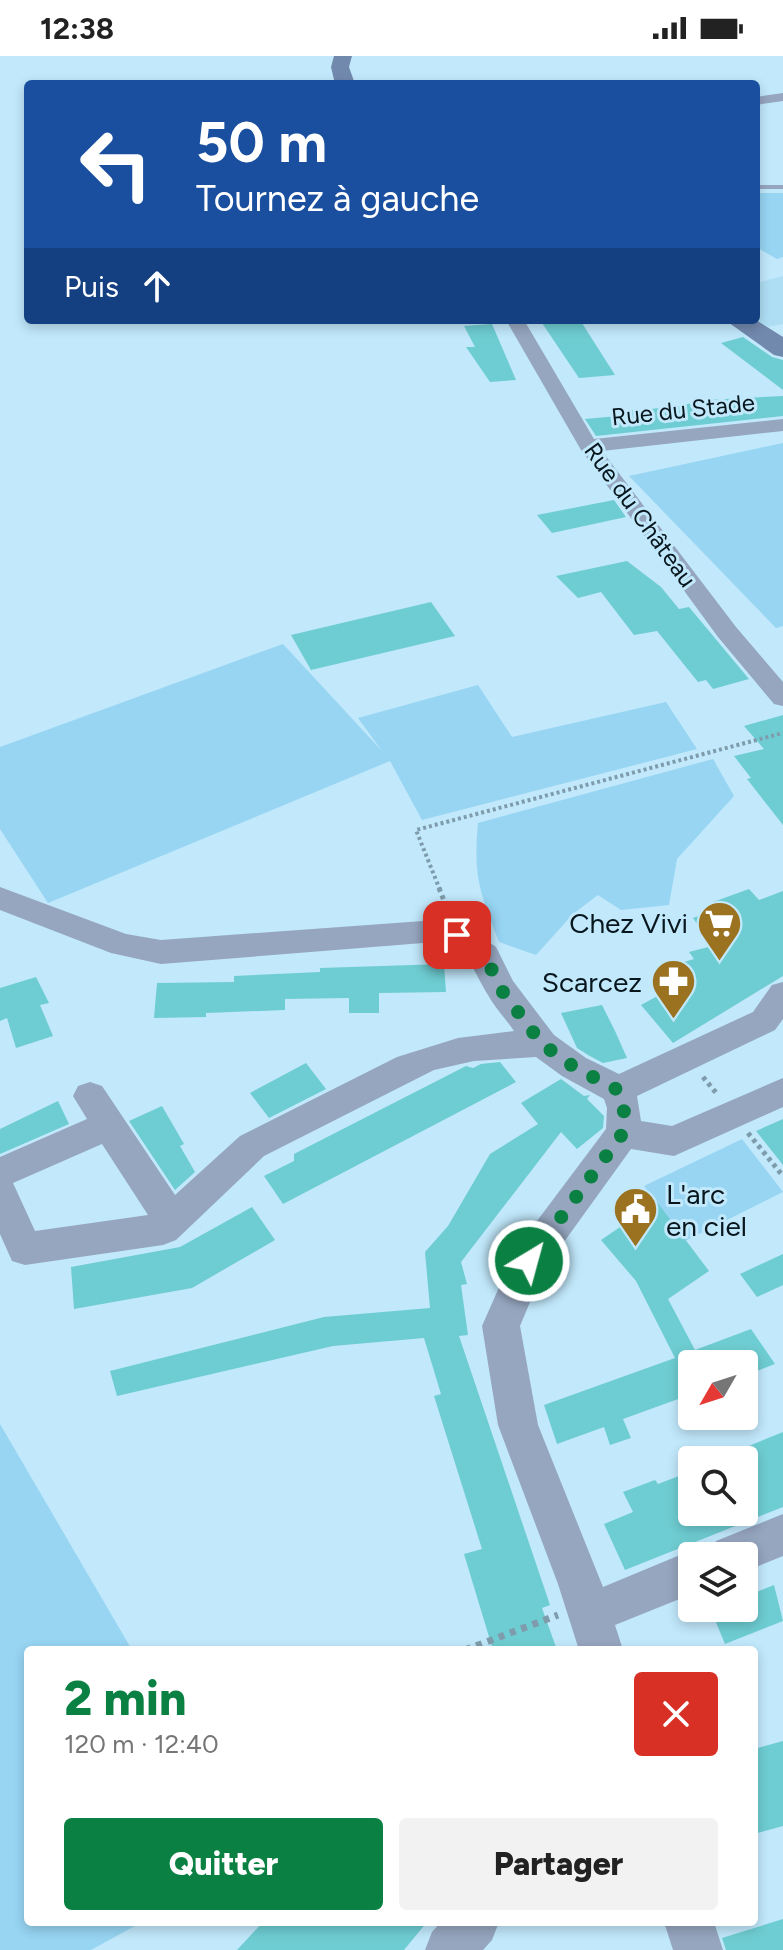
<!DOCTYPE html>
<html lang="fr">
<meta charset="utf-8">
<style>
:root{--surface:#fff;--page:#f2f2f2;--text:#222;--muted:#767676;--accent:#0b8043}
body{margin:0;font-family:Figtree,sans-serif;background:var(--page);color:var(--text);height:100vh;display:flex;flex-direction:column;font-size:30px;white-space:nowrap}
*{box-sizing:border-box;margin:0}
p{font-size:26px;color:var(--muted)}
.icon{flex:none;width:44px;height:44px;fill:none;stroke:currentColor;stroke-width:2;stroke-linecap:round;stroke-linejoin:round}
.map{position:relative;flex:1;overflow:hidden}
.side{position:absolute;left:24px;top:1590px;width:734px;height:280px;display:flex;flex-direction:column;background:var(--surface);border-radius:8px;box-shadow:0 4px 12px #0003}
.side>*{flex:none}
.top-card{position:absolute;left:24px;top:24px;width:736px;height:244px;border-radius:8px;box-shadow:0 4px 12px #0003;background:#1a4fa0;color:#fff;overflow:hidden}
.needle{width:52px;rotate:231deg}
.fabs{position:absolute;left:678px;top:1294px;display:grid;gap:16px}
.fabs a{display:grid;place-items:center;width:80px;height:80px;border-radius:8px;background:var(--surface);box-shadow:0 4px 12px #0003;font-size:40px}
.pin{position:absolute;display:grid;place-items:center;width:68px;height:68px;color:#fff;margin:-34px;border-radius:16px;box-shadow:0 4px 12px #0006}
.me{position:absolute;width:88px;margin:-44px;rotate:37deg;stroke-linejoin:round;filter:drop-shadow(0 0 6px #0008)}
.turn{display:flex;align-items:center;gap:28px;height:168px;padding:0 40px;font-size:36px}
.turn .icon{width:104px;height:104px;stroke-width:2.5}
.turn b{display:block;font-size:56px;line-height:68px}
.then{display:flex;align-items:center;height:76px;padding:0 40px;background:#0003;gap:16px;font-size:30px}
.round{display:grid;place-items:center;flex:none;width:84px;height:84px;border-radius:8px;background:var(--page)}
.head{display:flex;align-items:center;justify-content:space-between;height:136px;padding:0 40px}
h1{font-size:48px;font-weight:800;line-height:60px;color:var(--accent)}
.button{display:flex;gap:16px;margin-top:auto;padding:16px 40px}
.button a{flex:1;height:92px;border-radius:8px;background:var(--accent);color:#fff;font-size:32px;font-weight:800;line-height:92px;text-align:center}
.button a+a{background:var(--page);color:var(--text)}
.status{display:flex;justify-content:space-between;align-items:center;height:56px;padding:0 40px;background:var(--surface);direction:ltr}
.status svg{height:22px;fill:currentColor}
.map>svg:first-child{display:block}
.built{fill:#aedef4}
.green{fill:#97d5f3}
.building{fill:#6ecdd2}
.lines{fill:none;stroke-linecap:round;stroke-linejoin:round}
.path-far2{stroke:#7e9cab;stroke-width:4;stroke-dasharray:3 3;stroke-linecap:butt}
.path-far1{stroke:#7e9cab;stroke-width:5;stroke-dasharray:4 4;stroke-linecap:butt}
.path{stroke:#7e9cab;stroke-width:7;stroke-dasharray:6 6;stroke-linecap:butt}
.service{fill:#96a6bf;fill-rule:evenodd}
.minor{fill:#96a6bf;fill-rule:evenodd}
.secondary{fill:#7289ae;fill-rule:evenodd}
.route{stroke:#0b8043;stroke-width:14;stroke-dasharray:0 25.2}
.labels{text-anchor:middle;stroke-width:6;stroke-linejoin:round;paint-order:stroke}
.far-street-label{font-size:24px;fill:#08161d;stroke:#c1e8fb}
.poi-label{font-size:28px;fill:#08161d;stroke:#c1e8fb;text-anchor:end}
</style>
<div class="status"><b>12:38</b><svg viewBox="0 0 49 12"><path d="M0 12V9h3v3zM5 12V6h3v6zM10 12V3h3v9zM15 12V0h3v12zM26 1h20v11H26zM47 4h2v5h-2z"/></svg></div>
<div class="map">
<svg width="783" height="1894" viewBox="0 0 783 1894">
<rect width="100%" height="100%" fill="#c1e8fb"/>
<path class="built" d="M783 220V268L768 271 756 264V227Z"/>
<path class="green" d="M756 137H783V201L777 203 756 191Z
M783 387V570L776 572 629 420Z
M283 588 382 695 358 662 478 629 512 681 666 646 697 693 422 764 390 705 48 847 0 773V691Z
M713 703 734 740 677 803 669 849 621 854 598 839 573 858 536 899 499 886C480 836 473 822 478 767Z
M742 1083 783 1136 685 1185 644 1130Z
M0 1368 132 1594H28V1866H142L91 1894H0Z"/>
<path class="building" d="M540 264H580L615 319 579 322Z
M492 268 516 324 490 326 466 291H475L464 270Z
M743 281 772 301 783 304V334L721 287Z
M783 340V360L596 380 585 363 629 359 625 355 673 351 707 344Z
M614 444 626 461 552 477 537 459Z
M627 505 661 531 679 553 689 551 749 623 713 633 706 624 698 626 657 575 634 579 601 536 578 542 556 520Z
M431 546 455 580 311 614 291 579Z
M783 659V769L747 723 751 722 734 700 764 693 744 670Z
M749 833 759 844 783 835V920L673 987 641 949 672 932 658 914 694 903 689 896 712 890 693 862 718 853 713 846Z
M444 908 446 936 379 937V957H349V942L285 943V954L206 957V961L154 962 157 927 234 926V920L320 916V912Z
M36 921 49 947 40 949 53 980 16 992 7 962 0 965V932Z
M602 949 615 975 627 1002 603 1007 588 999 577 992 561 957Z
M500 1006 516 1026 283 1148 264 1120 294 1105V1098L466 1010 473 1012 481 1008Z
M306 1007 326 1033 269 1062 250 1037Z
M561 1023 584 1040 590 1039 587 1043 604 1060 603 1072 577 1093 561 1076 461 1206 467 1228 461 1229 468 1279 459 1280 550 1549 542 1552 557 1594H493L464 1498 482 1493 434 1340 441 1338 424 1282 333 1290 117 1340 110 1315 324 1261 430 1252 425 1196 448 1170 490 1098 538 1068 521 1047Z
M58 1045 69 1068 0 1098V1073Z
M162 1050 184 1088 180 1090 195 1116 175 1134 129 1065Z
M783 1063V1109L756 1075Z
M657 1146 709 1215 668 1243 695 1294 751 1273 775 1308 744 1320V1308H692V1338L623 1363 631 1382 610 1389 604 1371 557 1388 544 1349 675 1302 636 1225 601 1184Z
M252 1151 275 1184 192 1232 74 1253 71 1211 180 1191Z
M783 1198V1229L757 1241 740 1218Z
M783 1376V1451L625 1514 604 1468 633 1456 623 1436 655 1424 658 1428 692 1415V1456H744V1392Z
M774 1529 783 1565 725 1588 710 1552H744V1541Z
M783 1685V1770L754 1778V1693Z
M783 1863V1894H726L722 1882Z
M263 1866H427L404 1894H237Z"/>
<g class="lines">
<path class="path-far2" d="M440 834 416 774 783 677"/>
<path class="path-far1" d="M439 832 448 855
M703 1021 717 1038
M748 1077 783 1120"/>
<path class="path" d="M465 1594 558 1559"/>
<path class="service" d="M756 129H783V133H756Z"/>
<path class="minor" d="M783 37V45L756 49V41Z
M506 264H524L594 383 783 363V375L602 395 736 571 783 626V650L774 648 718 581 581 394Z
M0 831 126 878 161 884 423 865 468 871 496 891 513 925 554 979 586 1002 619 1018 753 956 772 929 783 926V963L775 974 637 1040 641 1065 672 1070 783 1022V1051L674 1100 631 1093 543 1215 520 1270 538 1369 603 1531 692 1494 705 1500H692V1538L615 1569 623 1594H579L558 1528 498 1369 482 1270 516 1193 606 1073 607 1052 604 1043 562 1020 536 1001 474 1005 434 1014 264 1100 176 1184 163 1189 25 1209 12 1205 0 1178V1101L87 1063 73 1040 78 1030 90 1026 102 1030 175 1139 240 1080 397 1001 458 982 514 975C506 963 495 952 488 939 466 902 471 892 423 887L161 908 111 897 0 854ZM102 1088 148 1159 35 1175 13 1127Z
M783 1458V1500L744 1516V1500H710L716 1485Z
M441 1866H499L492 1884 483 1894H425L432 1876Z
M664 1866H714L723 1894H673Z"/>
<path class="secondary" d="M334 0H352L349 11 355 28H335L331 11Z
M725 264H756L783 281V301L774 299Z"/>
</g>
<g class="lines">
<path class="route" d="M457 879 485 899 500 932 542 988 574 1011 618 1034 624 1052 623 1077 529 1205"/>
</g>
<defs>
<symbol id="supermarket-pin" viewBox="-11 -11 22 30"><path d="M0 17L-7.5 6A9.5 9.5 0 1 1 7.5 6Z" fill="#9b721f" stroke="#c1e8fb"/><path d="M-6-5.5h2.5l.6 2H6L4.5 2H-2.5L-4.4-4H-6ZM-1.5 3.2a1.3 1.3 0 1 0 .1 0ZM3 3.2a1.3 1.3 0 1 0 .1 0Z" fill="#fff"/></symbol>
<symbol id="pharmacy-pin" viewBox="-11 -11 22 30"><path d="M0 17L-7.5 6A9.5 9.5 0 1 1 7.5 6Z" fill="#9b721f" stroke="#c1e8fb"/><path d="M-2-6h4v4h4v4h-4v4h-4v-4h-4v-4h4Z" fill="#fff"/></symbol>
<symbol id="civic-pin" viewBox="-11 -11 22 30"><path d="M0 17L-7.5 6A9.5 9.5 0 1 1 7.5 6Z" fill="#9b721f" stroke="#c1e8fb"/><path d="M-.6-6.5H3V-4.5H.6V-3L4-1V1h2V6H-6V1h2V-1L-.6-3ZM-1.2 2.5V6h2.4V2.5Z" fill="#fff"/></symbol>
</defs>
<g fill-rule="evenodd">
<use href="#supermarket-pin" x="694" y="842" width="51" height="69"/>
<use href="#pharmacy-pin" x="648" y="900" width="51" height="69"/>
<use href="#civic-pin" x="610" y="1128" width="51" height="69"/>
</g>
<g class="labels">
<g class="far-street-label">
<text transform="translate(683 354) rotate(-6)" y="8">Rue du Stade</text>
<text transform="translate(640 459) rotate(54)" y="8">Rue du Château</text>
</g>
<g class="poi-label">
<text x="688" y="877">Chez Vivi</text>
<text x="642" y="936">Scarcez</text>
<text x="666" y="1148" text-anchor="start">L'arc<tspan x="666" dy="32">en ciel</tspan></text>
</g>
</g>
</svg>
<div class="fabs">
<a><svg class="needle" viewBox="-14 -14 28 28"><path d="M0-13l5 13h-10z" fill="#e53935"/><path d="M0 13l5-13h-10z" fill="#767676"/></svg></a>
<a><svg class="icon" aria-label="search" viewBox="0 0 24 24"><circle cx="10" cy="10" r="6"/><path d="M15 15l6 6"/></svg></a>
<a><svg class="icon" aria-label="layers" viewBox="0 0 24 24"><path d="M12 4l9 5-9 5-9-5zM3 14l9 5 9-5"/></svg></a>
</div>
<div class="pin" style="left:457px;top:879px;background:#d93025"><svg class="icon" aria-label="arrive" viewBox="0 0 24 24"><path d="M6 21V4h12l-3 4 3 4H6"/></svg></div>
<svg class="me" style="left:529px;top:1205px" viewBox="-20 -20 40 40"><circle r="17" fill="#0b8043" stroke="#fff" stroke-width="3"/><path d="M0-11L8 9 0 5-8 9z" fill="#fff"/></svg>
<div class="top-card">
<div class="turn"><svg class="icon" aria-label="left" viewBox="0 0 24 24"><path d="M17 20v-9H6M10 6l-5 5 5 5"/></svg><div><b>50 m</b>Tournez à gauche</div></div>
<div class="then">Puis<svg class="icon" aria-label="ahead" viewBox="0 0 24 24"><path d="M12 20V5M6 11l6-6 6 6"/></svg></div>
</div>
<section class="side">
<div class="head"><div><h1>2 min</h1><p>120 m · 12:40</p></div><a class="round" style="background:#d93025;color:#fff"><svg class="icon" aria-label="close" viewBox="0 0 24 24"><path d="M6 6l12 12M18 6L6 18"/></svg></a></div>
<div class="button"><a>Quitter</a><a>Partager</a></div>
</section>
</div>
